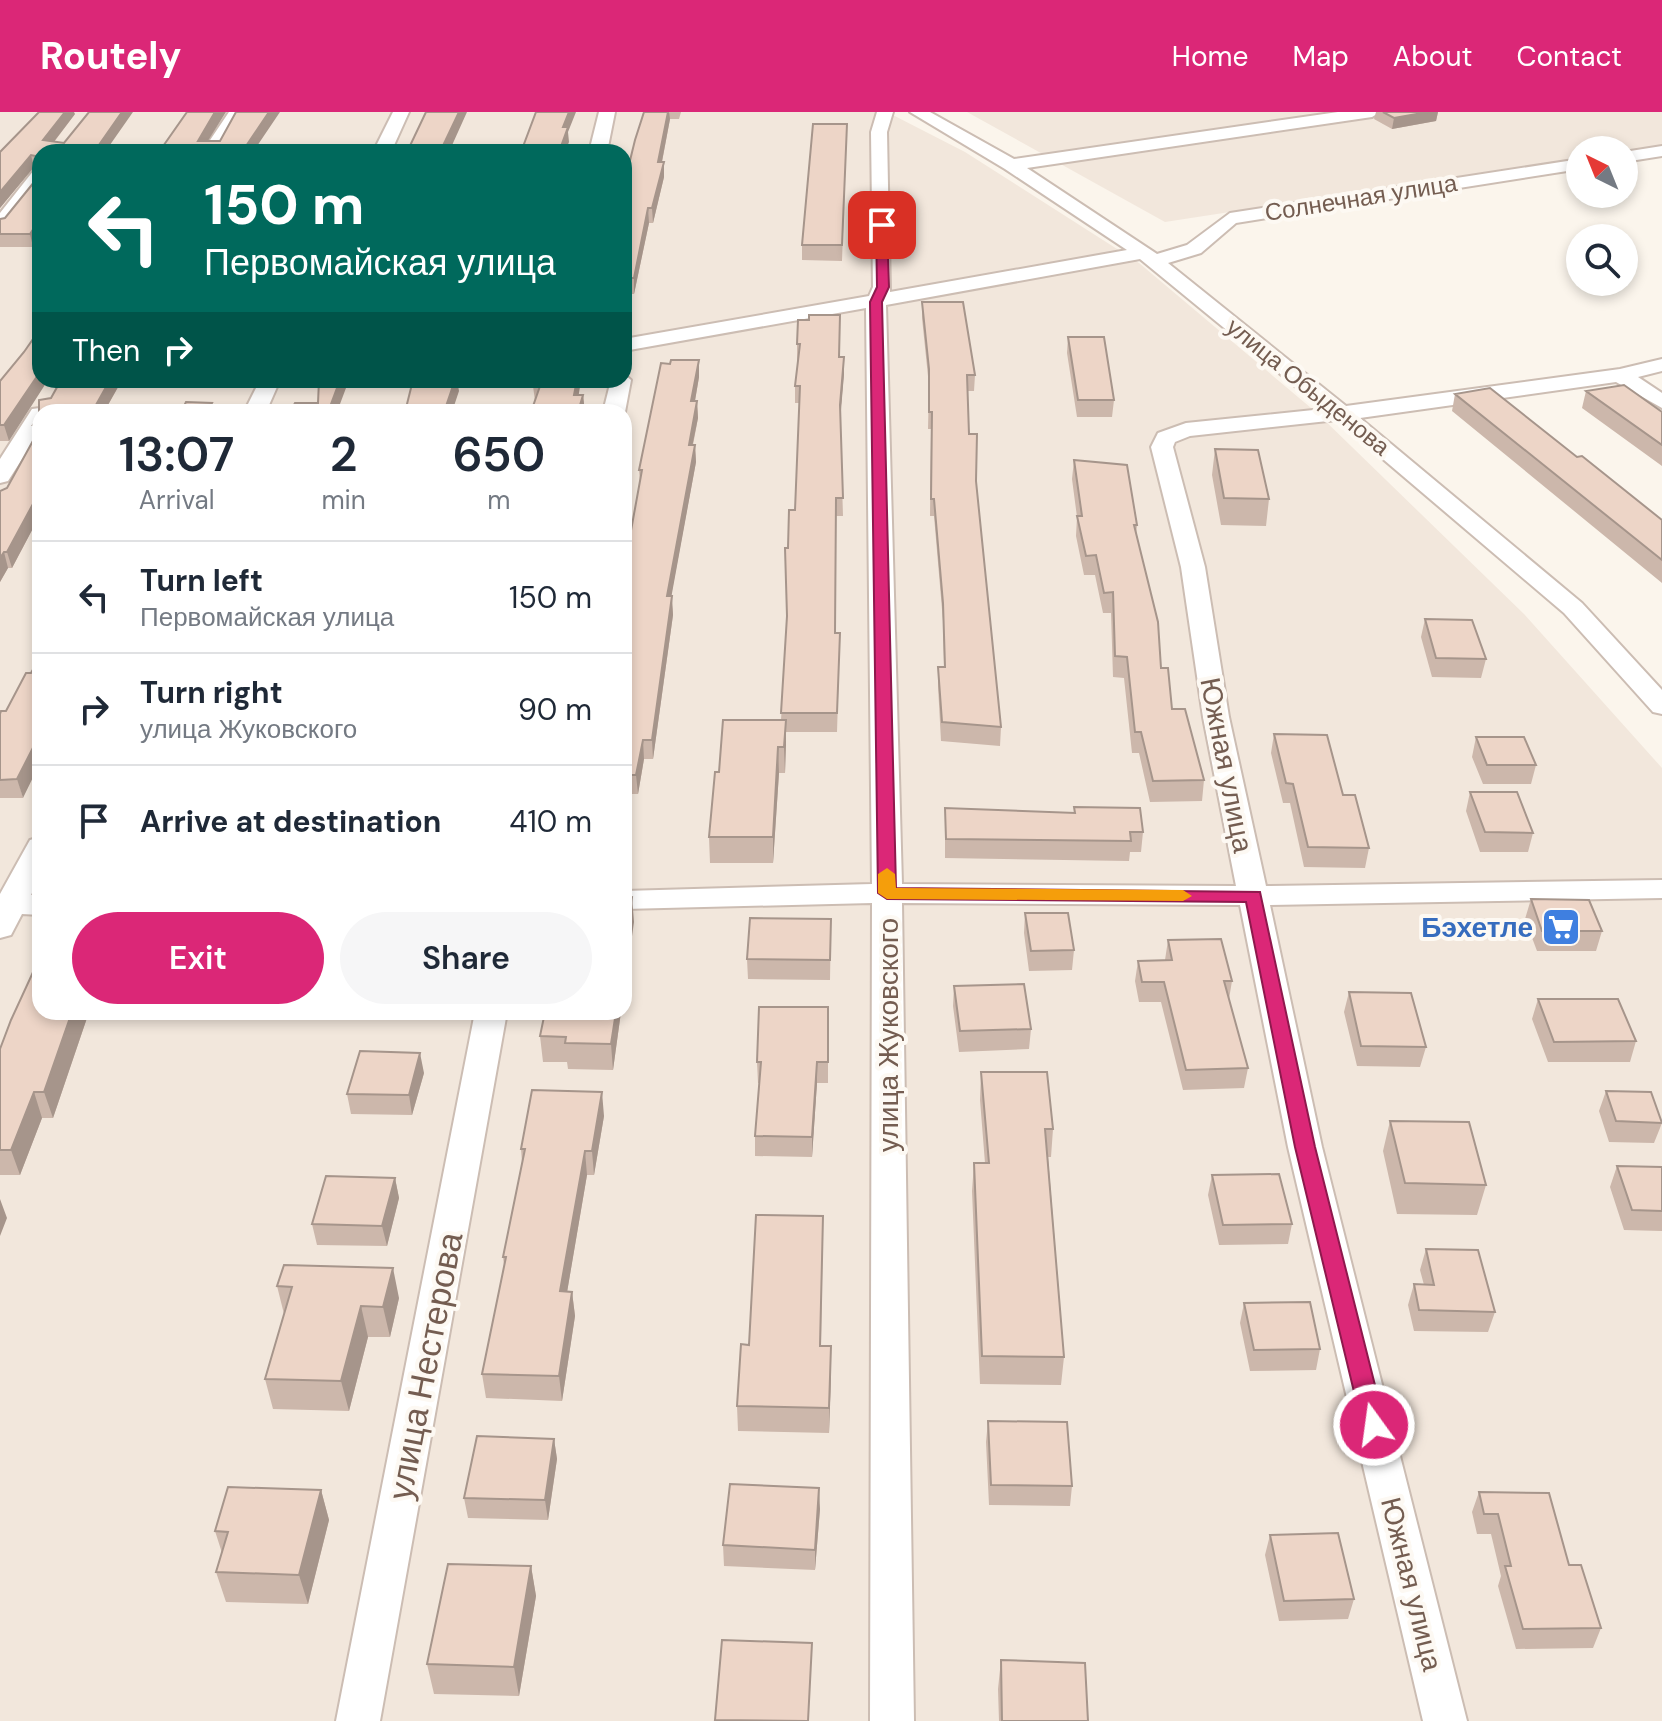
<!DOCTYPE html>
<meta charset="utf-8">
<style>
:root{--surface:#fff;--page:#f6f6f7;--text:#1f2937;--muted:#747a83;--line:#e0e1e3;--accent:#db2777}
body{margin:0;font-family:"DM Sans",sans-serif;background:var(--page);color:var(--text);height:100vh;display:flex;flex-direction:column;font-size:30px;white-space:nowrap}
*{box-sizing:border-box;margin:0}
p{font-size:26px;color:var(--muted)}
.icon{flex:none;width:44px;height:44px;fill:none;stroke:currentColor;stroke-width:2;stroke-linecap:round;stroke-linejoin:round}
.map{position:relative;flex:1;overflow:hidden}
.details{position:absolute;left:32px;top:292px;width:600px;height:616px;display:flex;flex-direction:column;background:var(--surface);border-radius:24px;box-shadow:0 4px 12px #0003}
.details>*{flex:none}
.banner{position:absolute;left:32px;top:32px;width:600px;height:244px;border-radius:24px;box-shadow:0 4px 12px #0003;background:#00695c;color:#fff;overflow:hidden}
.needle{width:52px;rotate:317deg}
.buttons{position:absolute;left:1566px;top:24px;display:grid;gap:16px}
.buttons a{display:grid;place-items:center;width:72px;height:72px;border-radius:50%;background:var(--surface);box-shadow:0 4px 12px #0003;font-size:40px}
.pin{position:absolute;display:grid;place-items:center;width:68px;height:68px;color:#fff;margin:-34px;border-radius:16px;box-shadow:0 4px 12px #0006}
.me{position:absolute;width:88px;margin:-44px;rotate:346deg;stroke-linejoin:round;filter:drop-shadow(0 0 6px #0008)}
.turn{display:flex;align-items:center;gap:28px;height:168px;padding:0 40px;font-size:36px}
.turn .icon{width:104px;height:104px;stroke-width:2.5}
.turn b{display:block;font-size:56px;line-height:68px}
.then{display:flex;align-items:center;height:76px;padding:0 40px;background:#0003;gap:16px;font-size:30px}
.eta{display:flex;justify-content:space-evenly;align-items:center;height:136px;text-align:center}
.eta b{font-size:48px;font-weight:600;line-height:56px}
.cta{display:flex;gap:16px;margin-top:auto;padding:16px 40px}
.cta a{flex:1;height:92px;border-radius:48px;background:var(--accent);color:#fff;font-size:32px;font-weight:600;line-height:92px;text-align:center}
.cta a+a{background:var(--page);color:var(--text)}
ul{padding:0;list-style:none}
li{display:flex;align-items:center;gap:24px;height:112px;padding:0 40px;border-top:2px solid var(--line)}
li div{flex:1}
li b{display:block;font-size:30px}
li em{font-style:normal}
header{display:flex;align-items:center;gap:48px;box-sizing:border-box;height:112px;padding:0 40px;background:var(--accent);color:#fff}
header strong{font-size:38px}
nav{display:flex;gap:44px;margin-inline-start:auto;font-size:28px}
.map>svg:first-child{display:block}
.residential{fill:#f2e7dc;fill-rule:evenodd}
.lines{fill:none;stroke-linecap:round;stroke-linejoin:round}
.minor-casing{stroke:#ccbdb3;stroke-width:4}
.minor{fill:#fff;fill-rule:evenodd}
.wall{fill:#ccb7ab}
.shaded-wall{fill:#a6958b}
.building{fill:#edd5c7;stroke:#a6958b;stroke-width:2}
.route{fill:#db2777;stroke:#8e194d;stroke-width:2}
.slow{fill:#f59e0b}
.labels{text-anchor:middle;stroke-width:8;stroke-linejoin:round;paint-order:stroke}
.far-street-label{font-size:24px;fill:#745d51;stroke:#fdf9f3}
.street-label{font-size:28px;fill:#745d51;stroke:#fdf9f3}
.shop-label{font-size:28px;font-weight:bold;fill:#366cbe;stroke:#fdf9f3;text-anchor:end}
.near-street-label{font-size:34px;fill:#745d51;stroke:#fdf9f3}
</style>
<header>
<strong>Routely</strong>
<nav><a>Home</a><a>Map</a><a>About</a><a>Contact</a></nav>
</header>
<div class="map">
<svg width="1662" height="1609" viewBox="0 0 1662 1609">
<rect width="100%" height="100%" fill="#fbf5ec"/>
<path class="residential" d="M0 0H887L965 40 1139 151 1317 301 1524 502 1662 656V1609H0ZM40 40H624V268H40ZM40 300H624V900H40Z
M967 0H1662V33L1624 39 1580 38V46L1165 110Z"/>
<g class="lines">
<defs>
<path id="minor" d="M229 0H245L220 40H202Z
M393 0H409L391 40H373Z
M599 0H615L607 40H589Z
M877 0H893L887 20 890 180 1127 138 1005 57 910 0H930L1014 47 1338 0H1380L1372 5 1027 56 1157 142 1187 133 1230 101 1580 47V57L1236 111 1201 141 1168 151 1346 294 1620 257 1662 247V259L1638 265 1662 281V296L1616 270 1360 306 1582 491 1662 578V602L1653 600 1564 501 1337 308 1190 324 1175 330 1173 335 1205 455 1229 605 1266 774 1662 768V786L1270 793 1322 1035 1467 1609H1423L1288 1035 1240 793 902 791 914 1609H870L872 791 624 797V779L872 772 866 196 624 239V227L869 184 873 175 871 20ZM1140 147 1323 297 1186 311 1158 321 1151 335 1181 455 1203 605 1236 774 902 772 886 193Z
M1662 34V44L1624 50V40Z
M40 57V74L6 117 0 118V101L34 58Z
M624 262 631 268 625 300H603L611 268H624Z
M260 268H280L266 300H244Z
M40 296 49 300H40V319L8 369 0 371V347L32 297Z
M40 725V764L31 783H40V803L22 802 11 823 0 826V782L30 728Z
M475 900H507L380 1609H336Z"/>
</defs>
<use href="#minor" class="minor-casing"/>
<use href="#minor" class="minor"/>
</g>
<path class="wall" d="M644 0H681L679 7H670L662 50 664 65 653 111H649L634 182H624V73Z
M1376 0H1438L1436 9 1392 17 1374 7Z
M75 2 54 30 105 40H40V124L33 135H0V107L5 106 39 64 40 56 34 55 0 96V40Z
M847 12 842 149 802 148V133Z
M922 190 975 263 974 279H967L969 322 976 369 1001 615 1000 634 941 629 938 574V555H944L943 509 934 404H930L931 317H928L929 274 922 206Z
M840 220 839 245H844V262L840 305 843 404H836L835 521H840L837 620H786L785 661H779L773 751H710L709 725 719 660 781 608 787 507 788 436 795 398 800 291H795V274L798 248H797V232Z
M1068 225 1114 288 1112 305H1077L1067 241Z
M24 240 9 329H0V269Z
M699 248V265L695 289H697L698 306 693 333H695L696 350 671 484 673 503 653 647H644L638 682H624V457L640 370 639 358 670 252Z
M61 268H122L104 300H40V403L12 456H8L0 470V379L7 376 36 323 33 313 39 304V288L51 286Z
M535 268H581L578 283H583L585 300 535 289 533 274Z
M1586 279 1662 300V354L1582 296Z
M1455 282 1577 345 1662 408V471L1452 299Z
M1215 337 1269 387 1266 414 1221 413 1212 363Z
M1074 348 1137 413 1136 423 1161 556 1172 597 1204 668 1202 689 1150 690 1139 641H1132L1124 566 1113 565 1111 501H1103L1095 463H1084L1076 424 1077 405 1072 367Z
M1425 507 1486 547 1481 566 1432 565 1421 525Z
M0 602 23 686H0Z
M1274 622 1343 683 1369 736 1365 756 1304 755 1290 691H1283L1271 641Z
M1476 625 1536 653 1531 672H1483L1472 645Z
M1470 680 1533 721 1528 740H1480L1466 699Z
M1074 695 1143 720 1141 740H1130L1129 749 945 746V696L1074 701Z
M1531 787 1602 819 1596 839H1537L1525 807Z
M1025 801 1074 838 1072 858 1029 859 1024 821Z
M831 807 830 868 748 867 747 847Z
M1168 828 1232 869 1229 887 1248 956 1244 976 1183 978 1161 890H1139L1135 869 1138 849 1165 848Z
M954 874 1031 917 1029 937 959 940 953 894Z
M1349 880 1426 935 1420 955 1357 954 1344 900Z
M1538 887 1636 929 1630 950H1548L1532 907Z
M828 895V971H817L812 1045 755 1044V1024L759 971H758L757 950Z
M40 900H89L53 1006H42L20 1063H0V937Z
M372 900H436L435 904 372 903Z
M621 900 613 958 568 957 567 950H543L540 924Z
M981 960 1053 1017 1051 1045H1048L1064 1245 1061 1273 980 1272 972 1079 974 1051H985L980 988Z
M424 961 412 1003 351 1002 347 982Z
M1606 979 1662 1011 1654 1031 1609 1030 1599 999Z
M604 1004 594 1063H587L567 1180H572L575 1204 562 1289 486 1286 482 1262 504 1153 503 1145 522 1050 521 1037Z
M1390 1009 1486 1073 1477 1103 1397 1102 1383 1039Z
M1617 1054 1662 1055V1119L1624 1118 1610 1075Z
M1212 1063 1292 1112 1288 1132 1219 1133 1208 1083Z
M395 1066 399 1086 387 1134 317 1133 312 1112Z
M823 1104 821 1234 831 1260 829 1321 738 1319 737 1294 749 1233Z
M1426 1137 1495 1200 1488 1220 1414 1219 1408 1193 1414 1172 1424 1173 1420 1158Z
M284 1153 399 1186 390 1225H368L349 1299 273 1297 265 1267 284 1202 277 1174Z
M1244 1191 1320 1237 1316 1258 1250 1259 1240 1211Z
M988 1309 1072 1374 1070 1394 989 1393 986 1330Z
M554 1327 557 1347 548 1408 468 1406 464 1386Z
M321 1378 329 1408 308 1492 226 1490 216 1460 222 1441 215 1419Z
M1479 1380 1569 1453 1601 1516 1593 1536 1516 1537 1498 1474 1501 1464 1491 1422H1477L1472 1400Z
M820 1397 815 1458 724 1454 723 1433Z
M1270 1423 1354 1487 1348 1507 1279 1509 1265 1443Z
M531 1454 536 1484 519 1584 434 1582 427 1552Z
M1001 1548 1088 1609H999L998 1577Z"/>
<path class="shaded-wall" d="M65 0H74L75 2 46 40 43 28Z
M122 0H133L105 40H94Z
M215 0H226L201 40 198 29Z
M269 0H280L253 40H242Z
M459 0H467L449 40H440Z
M569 0H576L568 20 569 30 565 40H559L563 15Z
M668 0H669L670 7 659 65 658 50Z
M1428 0H1438L1436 9 1392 17 1394 6Z
M31 43 34 55 0 96V80Z
M664 50V65L653 111 652 96Z
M648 96 649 111 634 182V166Z
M40 107V124L33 135 30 122Z
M844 245V262L840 310V293Z
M699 248V265L692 306 691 289Z
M40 260V268H48L9 329 4 313Z
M110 268H122L104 300H92Z
M340 268H349L337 300H328Z
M455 268H457L459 279 452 300H444Z
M577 268H581L576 300 574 283Z
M583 283 585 300H578Z
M697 289 698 306 689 350V333Z
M212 291 214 300H207Z
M695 333 696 350 668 503 667 484Z
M40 379V403L12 456 7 440Z
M4 440 8 456 0 470V446Z
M672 484 673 503 653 647 652 628Z
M786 608V633L785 661 784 635Z
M40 622V651L23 686 17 667Z
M643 628 644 647 638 682 636 663Z
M778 635 779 661 773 751V725Z
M632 785 634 810 624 881V841Z
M72 900H89L53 1006 44 980Z
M616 900H621L613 958 611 932Z
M420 941 424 961 412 1003 409 983Z
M817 950V971L812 1045V1025Z
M34 980 42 1006 20 1063 11 1038Z
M602 980 604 1004 594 1063 592 1039Z
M585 1039 587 1063 563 1204 560 1179Z
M395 1066 399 1086 387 1134 382 1114Z
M0 1087 7 1106 0 1124Z
M393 1156 399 1186 390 1225 383 1195Z
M572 1180 575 1204 562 1289 559 1264Z
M361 1194 368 1225 349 1299 341 1269Z
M831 1234V1260L829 1321V1296Z
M554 1327 557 1347 548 1408 545 1388Z
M819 1376 820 1397 815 1458V1438Z
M321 1378 329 1408 308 1492 299 1463Z
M531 1454 536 1484 519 1584 514 1555Z"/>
<path class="building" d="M39 0H65L43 28 64 31 89 0H122L94 40H40V45L31 43 0 80V40Z
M187 0H215L198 29H220L236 0H269L242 40H159Z
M426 0H459L440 40H407Z
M536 0H569L563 15H568L559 40H521Z
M644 0H668L658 50H664L652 96H648L634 166H624V73L635 28Z
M1383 0H1428L1394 6Z
M813 12H847L842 133H802Z
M40 48V107L30 122H0V107L5 106 39 64Z
M922 190H963L975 263H967L969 322H977L976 369 1001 615 942 610 938 555H945L943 491 934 387H931L932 300H929V257Z
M809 203H840L839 245H844L840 293 843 386H836L835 521H840L837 601H781L787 504 785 436H788L789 398H795L800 274H795L800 232H797L798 208H809Z
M40 217V260L4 313H0V269L24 240Z
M1068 225H1104L1114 288H1078Z
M671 248H699L691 289H697L689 333H695L667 484H672L652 628H643L636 663H624V457L642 358H639L661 251 670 252Z
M61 268H110L92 300H40V313H33L39 304V288L51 286Z
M319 268H340L328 300H290L295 291H318Z
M413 268H455L444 300H405Z
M535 268H577L574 283H583L578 300H531L540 274H533Z
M1624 273 1662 300V333L1586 279Z
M1490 276 1577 345 1582 344 1662 408V448L1455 282Z
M186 290 212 291 207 300H181Z
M40 316V379L7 440H4L0 446V379L7 376Z
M1215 337 1258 338 1269 387 1224 386Z
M1074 348 1127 353 1137 413H1134L1158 510 1161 556H1168L1172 597H1185L1204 668 1153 669 1141 620H1135L1127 545 1115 544 1113 480 1104 481 1096 443 1086 444 1077 404H1082Z
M1425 507 1472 508 1486 547 1436 546Z
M40 545V622L17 667 0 668V602L1 599H6L26 561H31Z
M723 608H786L784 635H778L773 725H709L715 660H719Z
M1274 622 1327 623 1343 683H1355L1369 736 1308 735 1293 672 1286 671Z
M1476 625H1524L1536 653H1487Z
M1470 680H1517L1533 721 1485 720Z
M1074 695 1140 696 1143 720H1130L1131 729 946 727 945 696 1075 701Z
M624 784 632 785 624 841Z
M1531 787 1589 788 1602 819H1542Z
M1025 801H1068L1074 838 1031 839Z
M750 806 831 807 830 848 747 847Z
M1221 827 1232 869H1224L1248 956 1186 958 1164 870H1142L1138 849 1172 848 1168 828Z
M40 845V900H72L44 980H34L11 1038H0V937L11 908Z
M1024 872 1031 917 960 919 954 874Z
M1349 880 1411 881 1426 935 1361 934Z
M1538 887H1618L1636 929 1554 930Z
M759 895H828V950H817L812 1025 755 1024 761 950H757Z
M545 900H616L611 932 565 931 566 925 540 924Z
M360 939 420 941 409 983 347 982Z
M981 960H1047L1053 1017H1045L1064 1245 982 1244 974 1051H989Z
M532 978 602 980 592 1039H585L560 1179 572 1180 559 1264 482 1262 506 1145H503L525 1037H521Z
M1606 979 1651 980 1662 1011 1616 1009Z
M1390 1009 1469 1010 1486 1073 1405 1071Z
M1617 1054 1662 1055V1099L1632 1098Z
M1279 1062 1292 1112 1223 1113 1212 1063Z
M326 1064 395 1066 382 1114 312 1112Z
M756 1103 823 1104 820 1234H831L829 1296 737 1294 741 1232 749 1233Z
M1426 1137 1478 1138 1495 1200 1419 1198 1414 1172 1434 1173Z
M284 1153 393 1156 383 1195 361 1194 341 1269 265 1267 292 1175 277 1174Z
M1310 1190 1320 1237 1254 1238 1244 1191Z
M988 1309 1067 1310 1072 1374 991 1373Z
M477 1324 554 1327 545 1388 464 1386Z
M730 1372 819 1376 815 1438 723 1433Z
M228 1375 321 1378 299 1463 216 1460 228 1420 215 1419Z
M1479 1380 1549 1381 1569 1453H1581L1601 1516 1523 1517 1505 1454H1511L1498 1402H1484Z
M1338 1421 1354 1487 1284 1489 1270 1423Z
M448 1452 531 1454 514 1555 427 1552Z
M722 1528 812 1531 808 1609 715 1608Z
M1001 1548 1085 1551 1088 1609H1002Z"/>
<path class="route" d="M882 110 887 113 889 175 882 190 896 776 1260 780 1315 1035 1385 1313 1382 1320 1374 1323 1365 1320 1362 1313 1295 1035 1246 790 887 787 878 781 870 190 877 175 876 113Z"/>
<path class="slow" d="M887 756 895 762 896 776 1183 778 1192 784 1183 789 887 787 878 781V762Z"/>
<defs>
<symbol id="supermarket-square" viewBox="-11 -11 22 22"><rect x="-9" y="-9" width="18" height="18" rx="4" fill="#3f7fe0" stroke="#fdf9f3"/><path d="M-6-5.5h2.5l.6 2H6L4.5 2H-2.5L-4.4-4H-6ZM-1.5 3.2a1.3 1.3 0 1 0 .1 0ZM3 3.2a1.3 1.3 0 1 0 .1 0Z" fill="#fff"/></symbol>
</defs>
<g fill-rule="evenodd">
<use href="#supermarket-square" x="1539" y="793" width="44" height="44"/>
</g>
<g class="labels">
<g class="far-street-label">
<text transform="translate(1361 86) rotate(-9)" y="8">Солнечная улица</text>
<text transform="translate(1308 275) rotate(39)" y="8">улица Обыденова</text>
</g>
<g class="street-label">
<text transform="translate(1227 653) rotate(79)" y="10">Южная улица</text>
<text transform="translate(888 923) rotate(-90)" y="10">улица Жуковского</text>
<text transform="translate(1412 1472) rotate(76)" y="10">Южная улица</text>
</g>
<g class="shop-label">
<text x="1533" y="825">Бэхетле</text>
</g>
<g class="near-street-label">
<text transform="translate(425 1254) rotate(-79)" y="12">улица Нестерова</text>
</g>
</g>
</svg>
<div class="buttons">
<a><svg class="needle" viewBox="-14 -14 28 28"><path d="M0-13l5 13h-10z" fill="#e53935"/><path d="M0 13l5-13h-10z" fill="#747a83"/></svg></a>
<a><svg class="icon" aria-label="search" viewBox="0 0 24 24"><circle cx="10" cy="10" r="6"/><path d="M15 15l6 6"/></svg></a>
</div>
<div class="pin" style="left:882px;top:113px;background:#d93025"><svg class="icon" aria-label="arrive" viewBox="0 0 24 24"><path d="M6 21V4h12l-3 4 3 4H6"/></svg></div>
<svg class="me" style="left:1374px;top:1313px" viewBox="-20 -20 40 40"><circle r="17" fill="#db2777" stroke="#fff" stroke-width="3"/><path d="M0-11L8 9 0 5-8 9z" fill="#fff"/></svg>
<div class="banner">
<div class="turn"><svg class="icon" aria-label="left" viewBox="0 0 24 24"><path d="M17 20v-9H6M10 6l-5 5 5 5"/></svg><div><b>150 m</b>Первомайская улица</div></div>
<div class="then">Then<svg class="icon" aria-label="right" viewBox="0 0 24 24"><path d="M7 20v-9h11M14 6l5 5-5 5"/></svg></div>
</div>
<section class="details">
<div class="eta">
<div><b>13:07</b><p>Arrival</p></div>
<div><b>2</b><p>min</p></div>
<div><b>650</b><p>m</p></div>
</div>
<ul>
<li><svg class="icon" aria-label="left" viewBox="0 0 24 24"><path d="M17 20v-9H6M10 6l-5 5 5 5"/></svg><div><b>Turn left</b><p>Первомайская улица</p></div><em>150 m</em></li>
<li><svg class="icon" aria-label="right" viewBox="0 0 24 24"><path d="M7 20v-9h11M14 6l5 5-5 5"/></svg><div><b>Turn right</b><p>улица Жуковского</p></div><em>90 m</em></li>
<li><svg class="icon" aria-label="arrive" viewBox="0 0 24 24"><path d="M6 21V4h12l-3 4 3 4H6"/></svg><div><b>Arrive at destination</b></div><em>410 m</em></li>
</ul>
<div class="cta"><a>Exit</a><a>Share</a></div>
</section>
</div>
